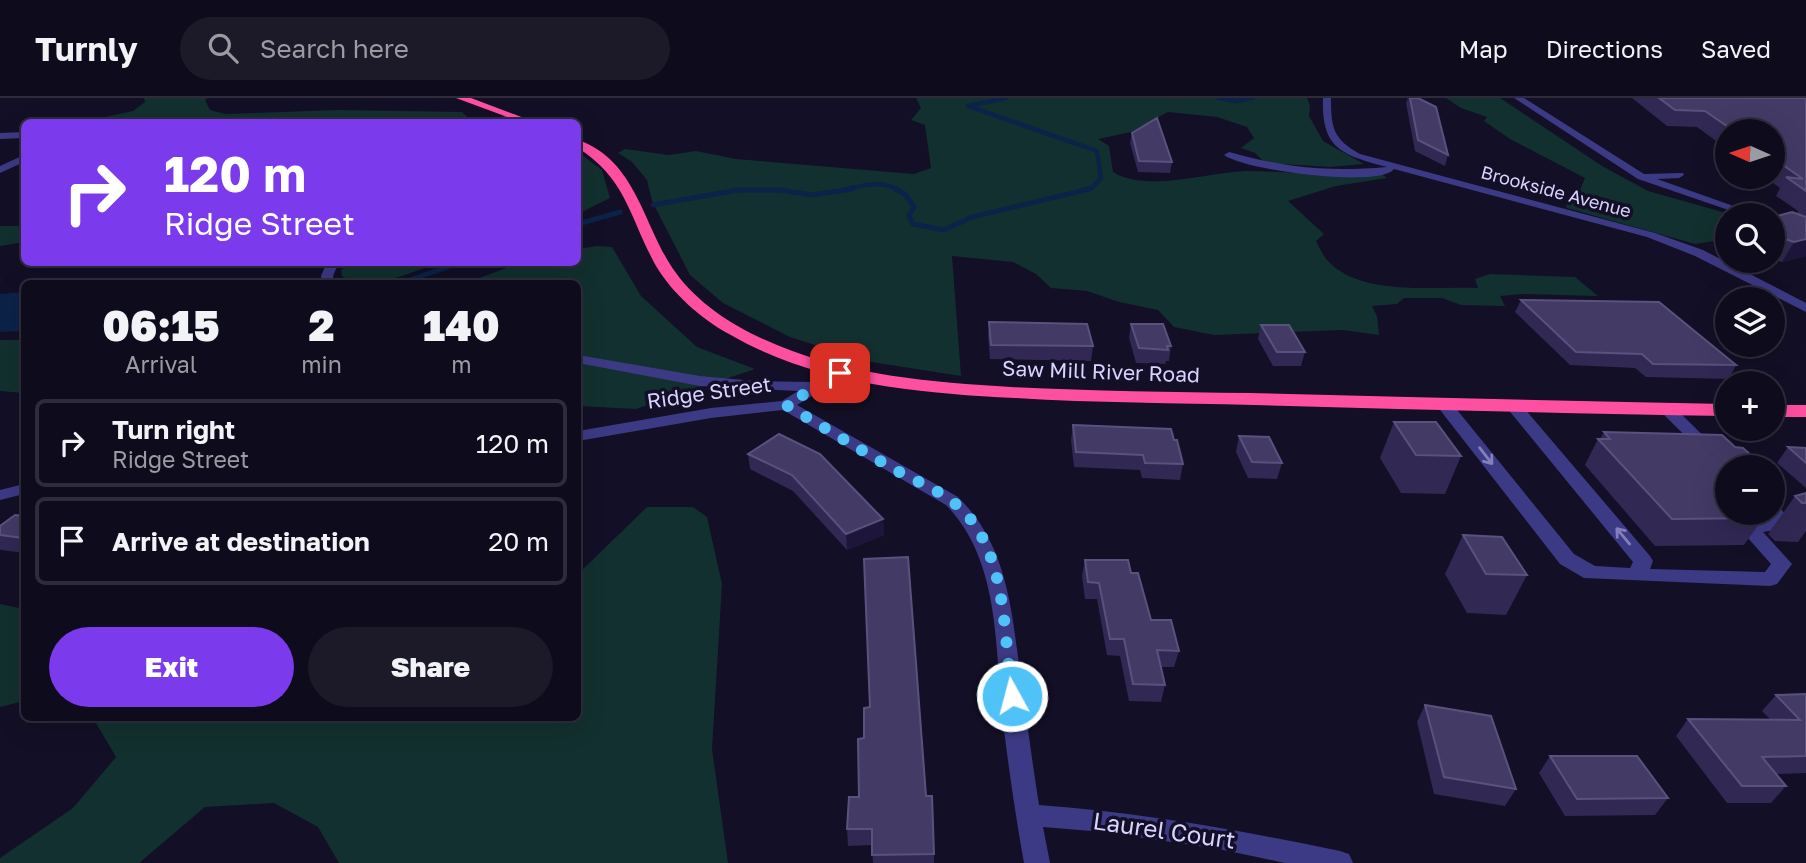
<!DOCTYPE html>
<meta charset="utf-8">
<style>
:root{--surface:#0e0b1c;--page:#1c1929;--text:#f1f3f6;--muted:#9b9ba3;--line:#2e2b3b;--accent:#7c3aed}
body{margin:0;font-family:"Golos Text",sans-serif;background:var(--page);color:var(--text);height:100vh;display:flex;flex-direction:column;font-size:26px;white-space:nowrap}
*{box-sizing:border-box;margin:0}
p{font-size:23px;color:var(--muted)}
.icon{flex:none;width:38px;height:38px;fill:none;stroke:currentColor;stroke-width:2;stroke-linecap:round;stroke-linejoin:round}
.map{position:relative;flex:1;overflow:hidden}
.drawer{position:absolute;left:21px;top:182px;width:560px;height:441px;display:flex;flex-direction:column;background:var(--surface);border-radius:10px;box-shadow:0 7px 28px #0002,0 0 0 2px var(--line)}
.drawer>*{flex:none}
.banner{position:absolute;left:21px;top:21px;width:560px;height:147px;border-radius:10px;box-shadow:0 7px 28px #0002,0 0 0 2px var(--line);background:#7c3aed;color:#fff;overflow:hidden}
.needle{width:46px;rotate:273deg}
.buttons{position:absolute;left:1715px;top:21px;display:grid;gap:14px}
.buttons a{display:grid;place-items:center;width:70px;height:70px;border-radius:50%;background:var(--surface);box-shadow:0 7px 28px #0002,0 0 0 2px var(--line);font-size:35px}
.pin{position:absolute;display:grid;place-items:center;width:60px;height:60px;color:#fff;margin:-30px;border-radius:14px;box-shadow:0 4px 10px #0006}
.me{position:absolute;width:77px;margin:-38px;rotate:353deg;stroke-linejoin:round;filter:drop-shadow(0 0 5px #0008)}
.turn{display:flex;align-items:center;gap:24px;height:147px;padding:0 28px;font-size:32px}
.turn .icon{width:91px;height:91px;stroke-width:2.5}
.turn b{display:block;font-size:49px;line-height:60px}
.eta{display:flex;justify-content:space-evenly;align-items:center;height:119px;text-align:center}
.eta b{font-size:42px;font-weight:800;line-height:49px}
.cta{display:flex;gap:14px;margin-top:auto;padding:14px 28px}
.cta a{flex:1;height:80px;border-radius:42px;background:var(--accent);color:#fff;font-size:28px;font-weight:800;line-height:80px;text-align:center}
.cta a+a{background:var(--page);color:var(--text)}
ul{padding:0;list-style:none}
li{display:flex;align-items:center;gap:21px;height:88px;margin:0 14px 10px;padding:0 14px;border:4px solid var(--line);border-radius:10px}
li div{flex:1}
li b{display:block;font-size:26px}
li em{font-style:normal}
header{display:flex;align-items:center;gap:42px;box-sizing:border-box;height:98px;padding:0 35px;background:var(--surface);border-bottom:2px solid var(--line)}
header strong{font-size:33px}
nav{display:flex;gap:38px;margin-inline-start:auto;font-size:24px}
.search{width:490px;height:63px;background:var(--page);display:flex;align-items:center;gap:18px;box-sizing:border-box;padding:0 24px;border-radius:38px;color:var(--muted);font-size:26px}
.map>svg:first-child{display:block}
.green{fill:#12302f}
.water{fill:#0c2248}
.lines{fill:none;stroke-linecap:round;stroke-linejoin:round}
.stream-far1{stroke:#0c2248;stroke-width:4.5}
.stream{stroke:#0c2248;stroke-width:5}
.minor{fill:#3d3a85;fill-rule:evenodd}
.highway{fill:#ff4fa3;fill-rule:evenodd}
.wall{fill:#312854}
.shaded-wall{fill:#1d163a}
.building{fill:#433a66;stroke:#5a527e;stroke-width:2}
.oneway{stroke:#837fbc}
.route{stroke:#4fc3f7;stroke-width:12;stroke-dasharray:0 21.6}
.labels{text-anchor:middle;stroke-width:7;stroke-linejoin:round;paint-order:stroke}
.far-street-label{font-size:18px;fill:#d9d4ff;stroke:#130f26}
.street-label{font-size:21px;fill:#d9d4ff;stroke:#130f26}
.near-street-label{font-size:24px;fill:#d9d4ff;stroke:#130f26}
</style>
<header>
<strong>Turnly</strong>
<div class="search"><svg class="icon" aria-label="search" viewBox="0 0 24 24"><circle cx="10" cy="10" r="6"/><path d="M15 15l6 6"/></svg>Search here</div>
<nav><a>Map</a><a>Directions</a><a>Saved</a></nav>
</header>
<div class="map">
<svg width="1806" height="765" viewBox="0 0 1806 765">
<rect width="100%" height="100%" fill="#130f26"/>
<path class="green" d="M144 0H208L205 2 210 12 225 16 337 12 462 14 469 21 82 24 133 13 145 4Z
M916 0H1307L1310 8 1309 18 1323 43 1364 66 1330 69 1265 65 1255 55 1241 50 1254 40 1247 29 1217 19 1168 14 1131 34 1098 41 1109 48 1113 74C1147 95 1208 74 1246 73 1292 73 1336 80 1382 76L1387 80 1336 88 1288 103 1324 136 1316 143C1319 149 1323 157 1327 162 1360 199 1433 188 1478 190L1475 181 1490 176 1575 179 1598 198 1523 196 1500 198 1505 208 1461 207 1442 200H1404L1397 206 1372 208 1377 218 1379 237 1343 232 1214 237 1174 229 1158 212 1119 204 1087 193 1051 190 1036 176 1013 164 952 158 961 278 865 263 790 239 723 205 690 177 652 103 647 82 632 64 618 55 625 51 669 57 696 53 736 61 914 76 931 70 925 27 911 22 921 10Z
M1446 0H1500L1602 68 1648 93 1733 117H1727V141L1695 146 1567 110 1564 100 1579 94 1585 80 1510 41 1484 23 1487 19 1461 10Z
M578 54 602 72 610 100 578 116Z
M0 128H24V144L0 148Z
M597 148 612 149 641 198 697 249 755 271 636 311 578 308V186H463L520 165 578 164V151Z
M352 164H439V165C412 173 367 197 342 178L341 172Z
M0 242H24V295L0 293Z
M647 409H693L707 419 722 486 712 651 728 765H339L318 729 274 705 205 709 139 765H0V760L73 710 116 659 93 620H578V476Z
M0 506 24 511V603L0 609Z"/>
<path class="water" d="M24 194V233L0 234V196Z"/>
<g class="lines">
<path class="stream-far1" d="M1006 0 968 8 1097 53 1101 80 1092 90 1082 92
M1218 0 1236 3 1252 0
M736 92H782
M841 92C862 89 878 81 899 92"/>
<path class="stream" d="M895 91 905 96 914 109 909 118 913 126 944 132 972 119 1089 91
M653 107 738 92H780L812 97 852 91
M578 126 620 114
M398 186 462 164"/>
<path class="minor" d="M1323 0H1331C1331 30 1333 41 1360 56L1655 135 1703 152 1806 205V214L1695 158 1647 139 1394 71C1380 90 1246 73 1224 57L1229 54C1287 70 1327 74 1387 69 1343 57 1321 52 1323 0Z
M1514 0H1524L1644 76 1683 75 1684 77 1679 80 1657 81 1759 117H1743L1638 81Z
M514 16 517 17V21L502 24H448L452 21 497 20Z
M24 34V40L0 41V35Z
M24 57V64L0 75V68Z
M327 164H339L333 178 334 186H322L321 178Z
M578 257 700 278 754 283 813 284 835 272H845L847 275 845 278 797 307 958 399C1007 447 1011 509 1020 573 1026 618 1032 662 1039 707 1143 715 1239 732 1340 753L1349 756 1353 765H1285L1219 751 1103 734 1043 729 1050 765H1024C1015 715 1008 666 1002 615 995 545 999 461 946 407L783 312 711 320 578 343V333L711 310 782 303 798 293 700 288 578 265Z
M1443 300 1449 302 1574 456 1595 468 1630 470 1633 464 1507 310 1505 307 1507 304H1519L1650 458 1653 463 1650 471 1765 474 1771 466 1739 430 1741 426 1767 422 1765 415H1773V407L1779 409 1786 417 1782 431 1763 434 1792 466 1777 486 1770 488 1584 480 1560 466 1437 308 1435 305Z
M1666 305 1672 307 1735 369H1727V374L1721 373 1660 313 1658 310 1660 307Z
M24 386V396L0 402V392Z"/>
<path class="highway" d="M456 0H471L535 24H521Z
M578 42C638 63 643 130 676 175 700 208 739 232 777 247 851 278 931 284 1011 289 1090 293 1170 294 1249 295 1409 299 1568 303 1727 306V318C1570 316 1412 311 1254 307 1175 305 1095 305 1015 300 917 295 815 286 729 236 700 220 673 196 656 168 630 121 627 81 578 50Z
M1773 307H1806V319H1773Z"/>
</g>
<path class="wall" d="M1408 0H1418L1448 57 1445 68 1415 53 1406 5Z
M1632 0H1806V158L1782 164 1773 161V119L1797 116 1798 113 1776 98 1780 90 1765 79H1773V33H1727V51L1697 29 1667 28Z
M1132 35 1172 64 1170 75 1138 74 1130 45Z
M1521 202 1736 267 1729 281 1646 279 1635 270 1570 267 1515 214Z
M989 224 1093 248 1091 263 990 261 988 238Z
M1131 226 1171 248 1169 263H1166L1165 266 1136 265 1129 240Z
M1261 227 1305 254 1301 268H1273L1258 241Z
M1394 324 1461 358 1445 396 1401 395 1380 360Z
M1073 327 1174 342 1183 366 1180 382 1142 380 1140 372 1074 369 1071 342Z
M1604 334 1727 415H1767L1744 447 1655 448 1585 367 1598 341H1600Z
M1239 338 1282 365 1277 381 1248 380 1236 354Z
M1788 349 1806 350V390L1777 365Z
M748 356 883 421 884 437 847 452 793 393 750 371Z
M1806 395V433L1798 444 1775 443 1768 436 1795 398Z
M24 418V455L1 452 0 451V428Z
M1463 437 1527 477 1506 517 1467 515 1445 476Z
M1085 462 1131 475 1151 522 1179 553 1174 569H1161L1165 587 1161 604 1129 603 1120 558 1107 557 1097 501H1085L1082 478Z
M1806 596V675L1776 676 1786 688 1771 705H1727L1676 638 1688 621H1770L1762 613 1776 597Z
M1425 607 1516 691 1505 708 1434 696 1417 624Z
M1550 658 1668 700 1655 717 1565 718 1539 675Z
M926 698 934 756V765H873L872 747 848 748 847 731Z"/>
<path class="shaded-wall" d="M1806 141V158L1782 164 1794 144Z
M1782 393 1773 407V395Z
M883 421 884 437 847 452 846 436Z"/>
<path class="building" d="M1410 0H1418L1436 9 1448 57 1418 42Z
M1659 0H1806V93L1786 79 1803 81 1773 60V33H1734L1705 13 1675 12Z
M1157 20 1172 64 1139 63 1132 35Z
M1792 114 1806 119V141L1794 144 1773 137V119Z
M1521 202 1659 204 1736 267 1653 266 1642 256 1576 254Z
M989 224 1087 226 1093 248 991 247Z
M1131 226H1163L1171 248H1167L1168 252 1139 250Z
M1261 227H1289L1305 254H1277Z
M1394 324H1436L1461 358 1416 357Z
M1073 327 1171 331 1174 342H1177L1183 366 1145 365 1143 357 1076 354Z
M1604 334 1722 337 1735 349 1743 350 1764 369H1727V415H1764L1765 416 1757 415 1763 420 1672 421 1598 341H1610Z
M779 336 820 356 883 421 846 436 792 377 748 356Z
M1239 338 1269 339 1282 365 1252 364Z
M1788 349 1806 350V365Z
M1773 377 1782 386V393L1773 395Z
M1806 395V405H1802L1795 398Z
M15 417 24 418V440L0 437V428Z
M1463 437 1502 439 1527 477 1486 476Z
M908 459 926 698H932L934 756 872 757V731H847L849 699H859L858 641 864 640V610L870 609 864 461Z
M1085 462H1128L1131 475H1138L1151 522H1171L1179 553 1157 552 1165 587 1133 586 1124 541H1110L1099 485 1088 484Z
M1806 596V658L1762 659 1786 688H1742L1688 621 1800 622 1776 597Z
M1425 607 1491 618 1516 691 1444 679Z
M1550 658H1637L1668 700 1577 701Z"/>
<defs><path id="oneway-shaft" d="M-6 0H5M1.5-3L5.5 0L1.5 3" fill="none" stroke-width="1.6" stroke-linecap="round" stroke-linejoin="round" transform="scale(1.75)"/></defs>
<g class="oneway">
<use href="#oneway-shaft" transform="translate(1486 358) rotate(52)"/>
<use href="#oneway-shaft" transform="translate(1623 438) rotate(-130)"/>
</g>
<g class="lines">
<path class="route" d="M840 275 786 307C824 329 862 353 901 375 924 387 950 397 968 418 1007 464 1004 541 1012 598"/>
</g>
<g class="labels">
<g class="far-street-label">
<text transform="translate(1556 94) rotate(15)" y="6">Brookside Avenue</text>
</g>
<g class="street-label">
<text transform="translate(1101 274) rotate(2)" y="7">Saw Mill River Road</text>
<text transform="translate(709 295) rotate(-8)" y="7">Ridge Street</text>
</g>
<g class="near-street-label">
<text transform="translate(1164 733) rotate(8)" y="8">Laurel Court</text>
</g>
</g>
</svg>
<div class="buttons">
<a><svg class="needle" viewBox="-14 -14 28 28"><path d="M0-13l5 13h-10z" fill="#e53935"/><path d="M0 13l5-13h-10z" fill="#9b9ba3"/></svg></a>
<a><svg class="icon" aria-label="search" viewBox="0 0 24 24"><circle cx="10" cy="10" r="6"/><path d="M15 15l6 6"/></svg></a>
<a><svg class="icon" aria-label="layers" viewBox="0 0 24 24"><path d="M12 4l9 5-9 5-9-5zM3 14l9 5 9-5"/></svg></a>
<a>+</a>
<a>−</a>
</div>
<div class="pin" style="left:840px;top:275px;background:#d93025"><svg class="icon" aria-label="arrive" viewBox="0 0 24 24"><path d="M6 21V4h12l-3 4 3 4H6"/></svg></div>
<svg class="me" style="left:1012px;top:598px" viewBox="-20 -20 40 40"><circle r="17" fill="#4fc3f7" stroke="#fff" stroke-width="3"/><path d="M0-11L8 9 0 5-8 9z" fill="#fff"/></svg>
<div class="banner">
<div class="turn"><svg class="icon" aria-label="right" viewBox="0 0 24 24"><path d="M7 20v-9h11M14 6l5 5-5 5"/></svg><div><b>120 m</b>Ridge Street</div></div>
</div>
<section class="drawer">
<div class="eta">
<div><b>06:15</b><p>Arrival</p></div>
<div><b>2</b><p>min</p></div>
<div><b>140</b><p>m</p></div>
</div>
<ul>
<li><svg class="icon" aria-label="right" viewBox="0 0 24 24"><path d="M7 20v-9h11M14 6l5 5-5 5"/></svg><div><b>Turn right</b><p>Ridge Street</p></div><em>120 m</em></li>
<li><svg class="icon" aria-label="arrive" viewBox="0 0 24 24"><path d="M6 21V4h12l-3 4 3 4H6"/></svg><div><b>Arrive at destination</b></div><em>20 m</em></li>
</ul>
<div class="cta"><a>Exit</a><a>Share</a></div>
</section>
</div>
